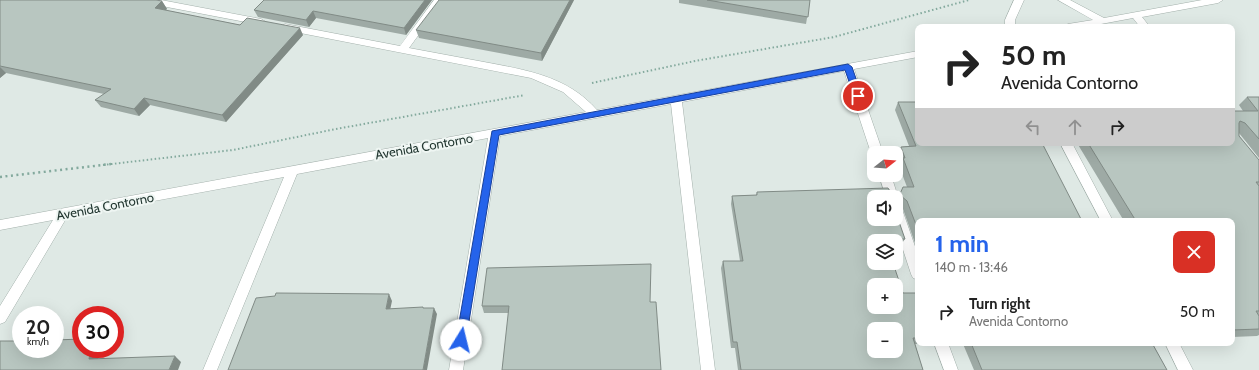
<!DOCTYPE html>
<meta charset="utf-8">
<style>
:root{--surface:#fff;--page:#f6f6f6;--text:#222;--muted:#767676;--accent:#2563eb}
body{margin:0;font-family:Cabin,sans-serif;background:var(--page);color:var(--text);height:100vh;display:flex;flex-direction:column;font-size:15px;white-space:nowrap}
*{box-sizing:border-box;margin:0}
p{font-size:13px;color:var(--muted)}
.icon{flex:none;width:22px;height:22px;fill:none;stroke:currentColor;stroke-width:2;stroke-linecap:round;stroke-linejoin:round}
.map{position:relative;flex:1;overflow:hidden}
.sheet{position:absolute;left:915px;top:218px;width:320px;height:128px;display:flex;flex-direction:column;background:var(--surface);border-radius:8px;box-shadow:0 4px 16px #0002}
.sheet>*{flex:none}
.guide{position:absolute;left:915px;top:24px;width:320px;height:122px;border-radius:8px;box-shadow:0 4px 16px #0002;background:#fff;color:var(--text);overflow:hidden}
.needle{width:26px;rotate:73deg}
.controls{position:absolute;left:867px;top:146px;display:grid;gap:8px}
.controls a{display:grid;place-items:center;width:36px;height:36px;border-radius:8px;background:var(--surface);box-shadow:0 4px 16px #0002;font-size:20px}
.speed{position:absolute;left:12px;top:306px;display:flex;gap:8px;font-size:20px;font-weight:700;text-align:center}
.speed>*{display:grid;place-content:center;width:52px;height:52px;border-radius:50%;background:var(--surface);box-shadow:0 4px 16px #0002;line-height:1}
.speed small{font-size:10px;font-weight:400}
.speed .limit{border:6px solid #d22;background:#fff;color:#111}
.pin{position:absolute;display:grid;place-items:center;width:34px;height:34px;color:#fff;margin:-17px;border:2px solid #fff;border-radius:50%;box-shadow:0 1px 4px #0007}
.me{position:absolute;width:44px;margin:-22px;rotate:9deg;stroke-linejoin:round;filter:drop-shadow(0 0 3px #0008)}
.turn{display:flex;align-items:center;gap:14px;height:84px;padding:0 20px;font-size:18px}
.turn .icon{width:52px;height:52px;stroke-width:2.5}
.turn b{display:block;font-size:28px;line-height:34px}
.lanes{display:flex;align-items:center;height:38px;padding:0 20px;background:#0003;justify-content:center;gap:20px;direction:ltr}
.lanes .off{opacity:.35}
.round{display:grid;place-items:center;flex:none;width:42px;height:42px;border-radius:8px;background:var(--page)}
.headline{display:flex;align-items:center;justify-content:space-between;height:68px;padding:0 20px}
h1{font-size:24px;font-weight:700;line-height:30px;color:var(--accent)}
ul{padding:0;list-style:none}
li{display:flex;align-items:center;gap:12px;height:52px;padding:0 20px}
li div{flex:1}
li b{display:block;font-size:15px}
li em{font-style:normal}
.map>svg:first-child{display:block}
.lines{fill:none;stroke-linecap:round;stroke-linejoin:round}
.minor-casing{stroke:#a3b0ab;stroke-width:1}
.path-far1{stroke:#83a99d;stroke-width:2;stroke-dasharray:1.5 2.5;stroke-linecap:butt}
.path{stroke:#83a99d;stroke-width:2.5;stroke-dasharray:2 3.5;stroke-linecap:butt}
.minor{fill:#fff;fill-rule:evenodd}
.wall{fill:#9eaaa5}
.shaded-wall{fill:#818b86}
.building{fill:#b8c6c0;stroke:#818b86;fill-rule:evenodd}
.route{fill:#2563eb;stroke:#184099}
.labels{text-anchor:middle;stroke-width:4;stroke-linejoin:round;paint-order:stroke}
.street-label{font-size:13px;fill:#223731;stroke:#eff6f3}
</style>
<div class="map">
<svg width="1259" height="370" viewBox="0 0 1259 370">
<rect width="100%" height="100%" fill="#dfe9e5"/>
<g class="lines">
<defs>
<path id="minor" d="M141 0H161L261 19 266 22 261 25 146 3Z
M434 0H444L409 48C434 53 459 57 484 62 526 70 567 76 597 110L918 51V57L854 69 883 153H874V156L871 153 844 71 682 102 715 370H701L671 104 500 136 463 370H449L488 138 297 174 217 370H203L284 177 67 217 5 322 0 324V306L53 220 0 230V220L586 112 563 92 531 78 285 30 280 27 285 24 400 46Z
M1014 0H1024L1015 20V27H1005V20Z
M1058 0H1070L1104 18 1202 0H1223L1218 3 1142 17 1150 27H1140L1133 18 1085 27H1063L1068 24 1093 20Z
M1060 143H1072L1113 221H1101Z
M879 175H891L898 197 896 200V197H886Z
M896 204 900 206 902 209 918 255V280L913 278 911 274 893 219H896Z
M934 343H948L958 370H944Z
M1165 343H1179L1193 370H1178Z"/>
</defs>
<use href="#minor" class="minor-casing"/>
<path class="path-far1" d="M592 83 695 61 834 37 969 0
M103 165 233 150 336 129 525 95"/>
<path class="path" d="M0 177 111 164"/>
<use href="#minor" class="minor"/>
</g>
<path class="wall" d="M0 0 162 1 167 9 165 10 240 25 303 35 226 122 150 105 139 116 101 107 95 100 104 94 6 73 0 78Z
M432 0 406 35 316 18 309 27 258 17 254 10Z
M574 0 542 61 419 38 416 30Z
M679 0H810L806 24 679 3Z
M1247 97H1259V158L1239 133V136L1259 160V335L1257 336 1232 337V221H1124L1077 143H1232V111H1243L1239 105Z
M898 102H918V246H916L903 209 899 205 898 210 896 214 905 239 900 246H896V241H874L903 293H918V343H934L933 344H915L923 370H738L735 348H731L721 268 723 261H740L731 204 732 196 756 195 757 192 890 191 900 193 907 187 899 166 901 164 898 155 901 147 909 146 895 110Z
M650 302 508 313H484L482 306Z
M955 343H1152L1167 370H974L963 344Z"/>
<path class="shaded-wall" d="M425 0H432L406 35 404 28Z
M570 0H574L542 61 541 53Z
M162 1 167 9 159 15 155 8Z
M313 11 316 18 309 27 306 20Z
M300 28 303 35 226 122 222 115Z
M0 67 6 73 0 78Z
M144 98 150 105 139 116 134 109Z
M389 294 392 301 389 315 386 309Z
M434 308 437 314 427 370H423Z
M91 349H100L97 364 89 359Z
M175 356 181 362 178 370H169Z"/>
<path class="building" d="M0 0H156L162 1 155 8 240 25 247 18 300 28 222 115 144 98 134 109 95 100 111 89 0 66Z
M264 0H425L404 28 313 11 306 20 254 10Z
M439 0H570L541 53 416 30Z
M707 0H810L808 17Z
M1247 97H1259V139L1245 123 1240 121 1239 123V136L1259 160V182H1256L1259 186V311H1256L1259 316V329L1232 330V221H1136L1088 143H1232V111H1258Z
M898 102H918V143H1042L1082 221H918V230L907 201 900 195 898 210 896 211V197H874V219H896V213L905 239H885L886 241H874V263H893L903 293H918V338H913L923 370H741L737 342H733L723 261H743L732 196 757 195V192L888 188 890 191H898L900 194 903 187H914L903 158H905L901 147 916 146ZM874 285H896V307H874ZM874 329H896V351H874Z
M651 264 650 302H656L661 370H502L509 306H482L487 268Z
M276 293 389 294 386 309 423 307V308H434L423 370H228L256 298 275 296Z
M81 339V349H91L89 359 175 356 169 370H0V341H21V349H55V340Z
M971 343H1152L1167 370H982Z"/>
<path class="route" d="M848 64 852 67 862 96 861 98H858L854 96 845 70 499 135 466 340 465 344 461 345 457 344 456 340 492 131Z"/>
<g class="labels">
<g class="street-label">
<text transform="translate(424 146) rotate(-10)" y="5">Avenida Contorno</text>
<text transform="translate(105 206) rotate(-11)" y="5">Avenida Contorno</text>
</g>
</g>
</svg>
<div class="controls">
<a><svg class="needle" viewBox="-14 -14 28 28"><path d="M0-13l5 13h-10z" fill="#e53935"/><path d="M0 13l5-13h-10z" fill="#767676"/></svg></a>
<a><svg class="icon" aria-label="sound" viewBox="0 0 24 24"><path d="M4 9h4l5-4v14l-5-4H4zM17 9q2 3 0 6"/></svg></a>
<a><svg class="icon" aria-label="layers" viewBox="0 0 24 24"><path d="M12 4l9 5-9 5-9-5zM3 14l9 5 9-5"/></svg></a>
<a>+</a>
<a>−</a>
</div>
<div class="speed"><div>20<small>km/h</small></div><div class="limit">30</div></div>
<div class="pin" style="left:858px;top:96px;background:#d93025"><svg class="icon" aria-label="arrive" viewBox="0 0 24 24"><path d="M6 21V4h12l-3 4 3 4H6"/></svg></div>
<svg class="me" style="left:461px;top:340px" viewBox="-20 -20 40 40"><circle r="19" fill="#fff"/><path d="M0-13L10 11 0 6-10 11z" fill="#2563eb"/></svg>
<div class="guide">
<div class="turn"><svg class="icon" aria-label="right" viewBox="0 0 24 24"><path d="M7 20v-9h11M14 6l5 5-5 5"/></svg><div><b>50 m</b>Avenida Contorno</div></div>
<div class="lanes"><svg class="icon off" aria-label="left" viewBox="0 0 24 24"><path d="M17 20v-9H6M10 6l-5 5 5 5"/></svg><svg class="icon off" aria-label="ahead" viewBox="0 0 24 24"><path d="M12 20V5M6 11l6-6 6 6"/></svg><svg class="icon" aria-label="right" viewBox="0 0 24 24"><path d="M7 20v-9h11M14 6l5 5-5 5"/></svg></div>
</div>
<section class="sheet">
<div class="headline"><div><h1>1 min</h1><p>140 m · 13:46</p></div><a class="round" style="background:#d93025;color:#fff"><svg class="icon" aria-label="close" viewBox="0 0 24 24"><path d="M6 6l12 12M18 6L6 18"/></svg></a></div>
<ul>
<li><svg class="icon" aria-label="right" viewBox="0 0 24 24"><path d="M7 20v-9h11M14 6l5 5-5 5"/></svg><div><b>Turn right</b><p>Avenida Contorno</p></div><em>50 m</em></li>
</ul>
</section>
</div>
